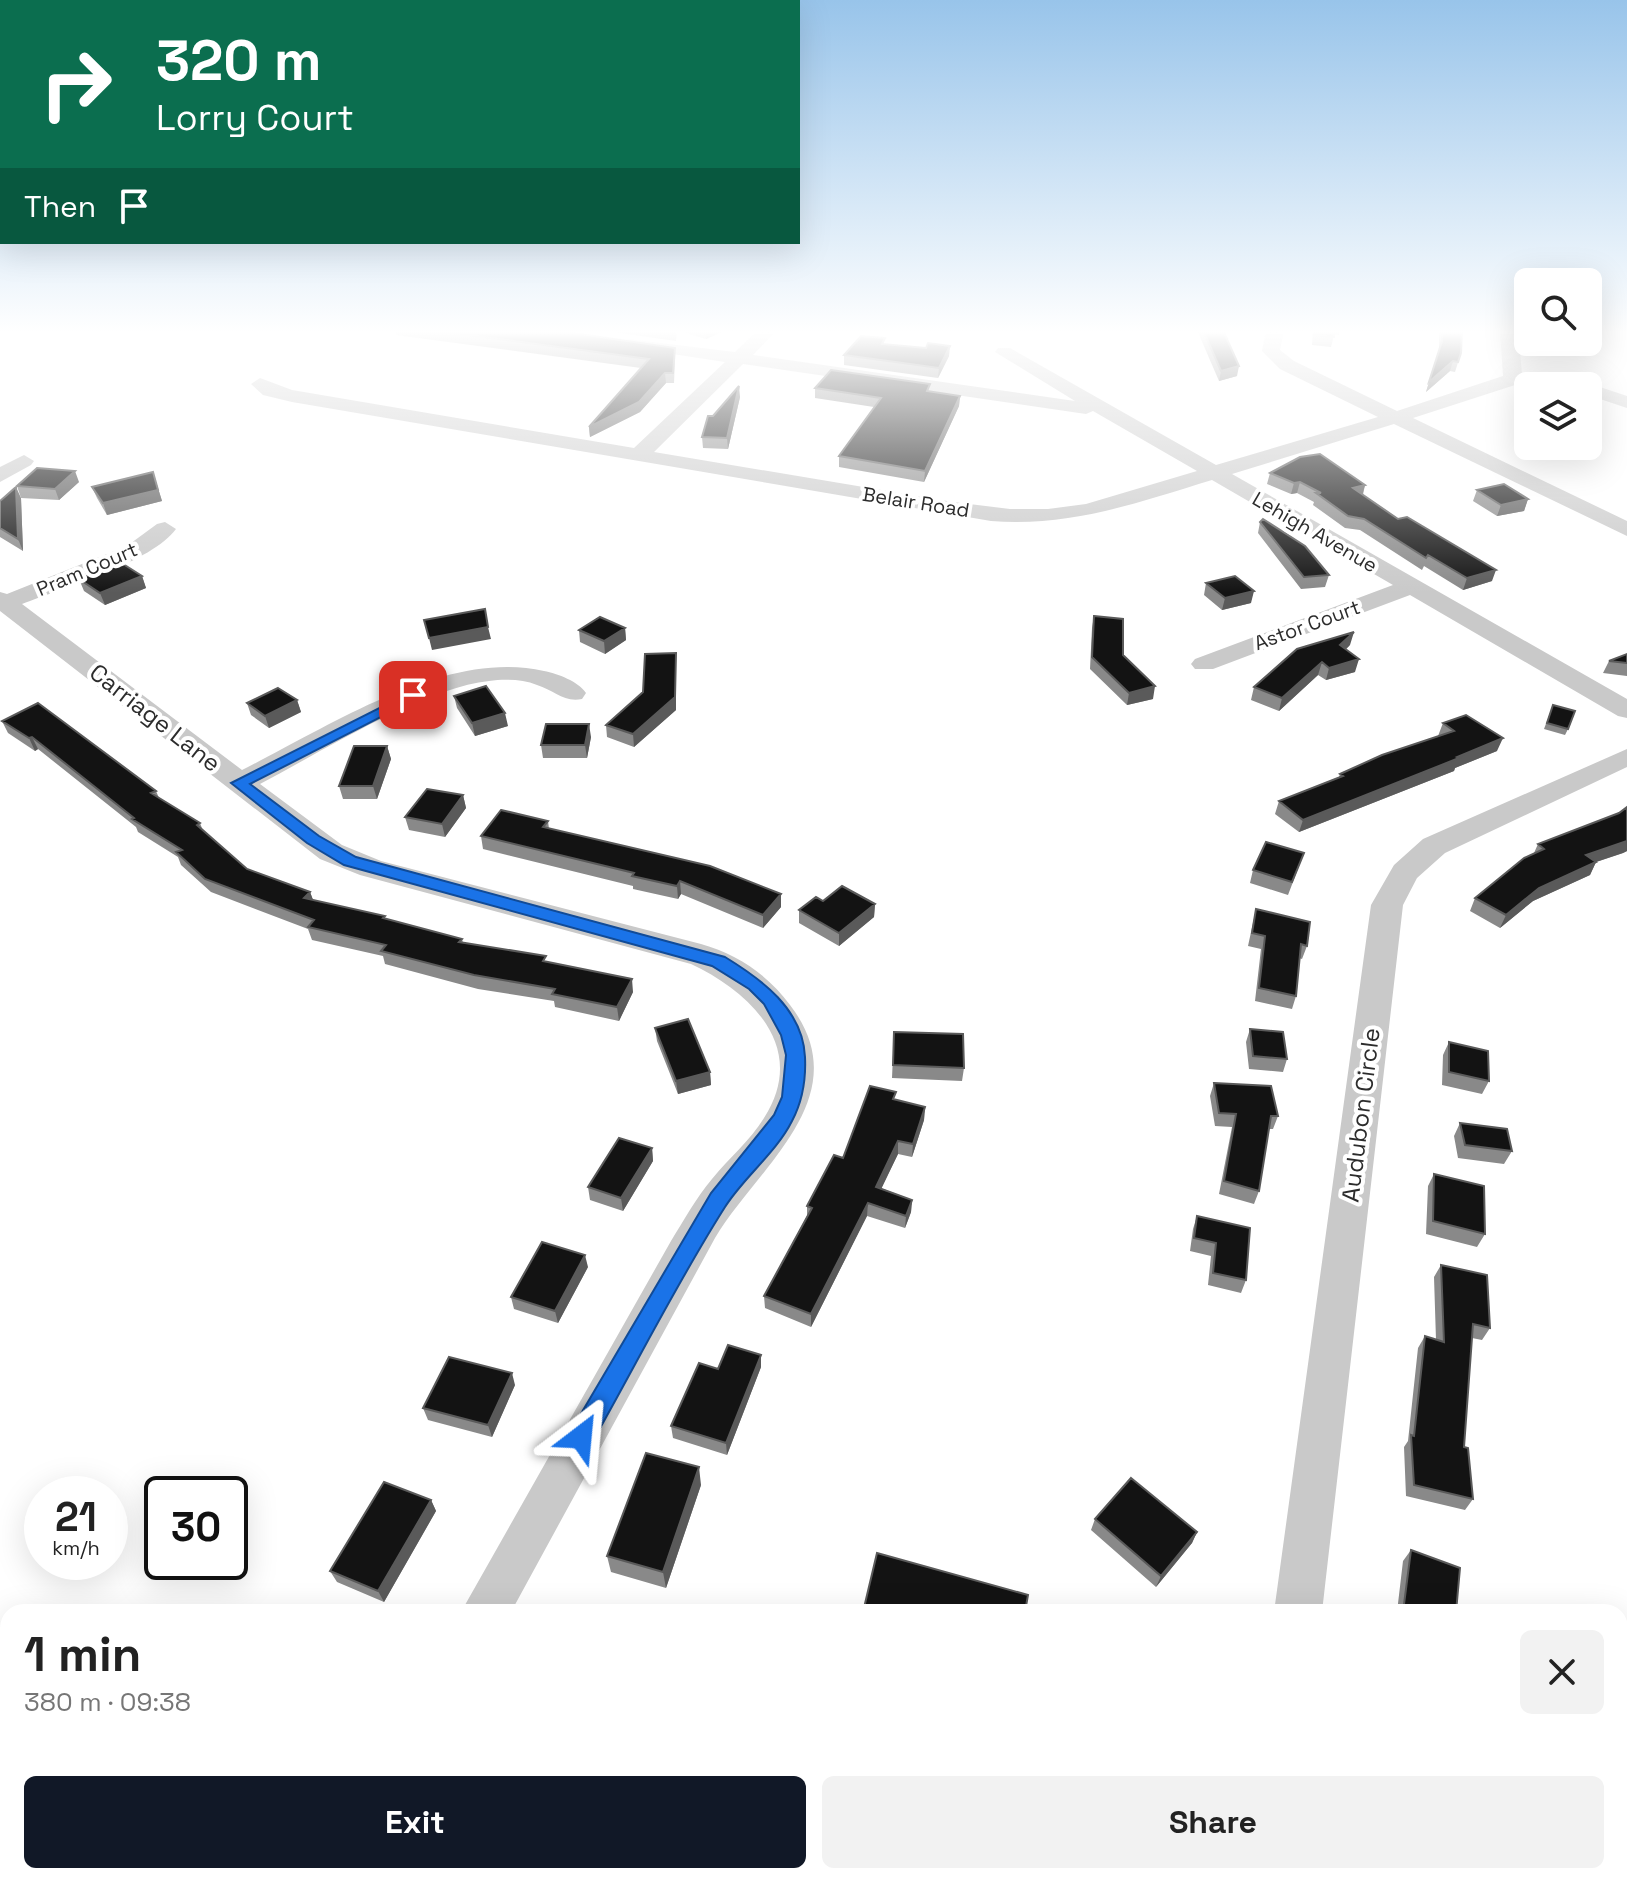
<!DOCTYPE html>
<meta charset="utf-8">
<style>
:root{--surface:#fff;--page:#f2f2f2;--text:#222;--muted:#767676;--accent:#111827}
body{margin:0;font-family:"Space Grotesk",sans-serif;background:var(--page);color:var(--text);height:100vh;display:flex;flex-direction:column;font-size:30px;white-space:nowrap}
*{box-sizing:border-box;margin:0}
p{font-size:26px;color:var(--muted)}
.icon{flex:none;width:44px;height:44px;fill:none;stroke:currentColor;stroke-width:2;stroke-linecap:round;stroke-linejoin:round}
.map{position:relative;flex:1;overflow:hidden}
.side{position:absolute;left:0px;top:1604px;width:1628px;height:280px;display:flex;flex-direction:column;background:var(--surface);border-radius:24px 24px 0 0;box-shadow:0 8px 32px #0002}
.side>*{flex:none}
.banner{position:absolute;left:0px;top:0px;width:800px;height:244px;box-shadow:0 8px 32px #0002;background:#0b6e4f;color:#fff;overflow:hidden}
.buttons{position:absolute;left:1514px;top:268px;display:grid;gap:16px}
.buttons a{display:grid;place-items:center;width:88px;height:88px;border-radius:12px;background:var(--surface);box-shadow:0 8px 32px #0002;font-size:40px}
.speed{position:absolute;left:24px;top:1476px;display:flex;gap:16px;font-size:40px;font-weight:700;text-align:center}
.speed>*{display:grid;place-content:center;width:104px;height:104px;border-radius:50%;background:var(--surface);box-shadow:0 8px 32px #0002;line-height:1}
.speed small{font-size:20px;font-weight:400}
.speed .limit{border:4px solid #111;border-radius:12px;background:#fff;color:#111}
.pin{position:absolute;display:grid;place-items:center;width:68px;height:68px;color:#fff;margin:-34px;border-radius:16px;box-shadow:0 4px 12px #0006}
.me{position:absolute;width:88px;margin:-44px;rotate:29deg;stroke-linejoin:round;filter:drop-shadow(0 0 6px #0008)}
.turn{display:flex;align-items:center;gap:28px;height:168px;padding:0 24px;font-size:36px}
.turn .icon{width:104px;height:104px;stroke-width:2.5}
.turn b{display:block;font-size:56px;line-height:68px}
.then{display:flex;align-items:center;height:76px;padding:0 24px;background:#0003;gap:16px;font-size:30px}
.round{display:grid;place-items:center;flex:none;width:84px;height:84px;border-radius:12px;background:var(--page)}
.headline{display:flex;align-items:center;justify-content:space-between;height:136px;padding:0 24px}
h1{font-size:48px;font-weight:800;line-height:60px}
.primary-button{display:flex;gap:16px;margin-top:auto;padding:16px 24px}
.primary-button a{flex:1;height:92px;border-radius:12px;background:var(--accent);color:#fff;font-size:32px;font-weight:800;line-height:92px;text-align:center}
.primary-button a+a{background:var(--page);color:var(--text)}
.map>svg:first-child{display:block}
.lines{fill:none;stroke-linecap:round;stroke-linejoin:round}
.minor{fill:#c9c9c9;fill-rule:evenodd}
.wall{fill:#898989}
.shaded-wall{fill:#5a5a5a}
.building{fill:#131313;stroke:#5a5a5a;stroke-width:2}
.route{fill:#1a73e8;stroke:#114b97;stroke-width:2}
.labels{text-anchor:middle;stroke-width:8;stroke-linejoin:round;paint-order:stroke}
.far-street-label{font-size:20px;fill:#2c2c2c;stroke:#fff}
.street-label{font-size:24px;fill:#2c2c2c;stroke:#fff}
</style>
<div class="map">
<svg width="1627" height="1884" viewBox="0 0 1627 1884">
<rect width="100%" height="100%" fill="#fff"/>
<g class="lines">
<path class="minor" d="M758 330H777L753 355 1075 401 995 352 998 348H1010L1216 465 1378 417 1280 369 1262 351 1266 330H1284L1280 350 1294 361 1397 411 1503 376 1500 330H1518L1522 374 1571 380 1580 386 1515 385 1413 418 1627 521V536L1394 424 1232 474 1627 699V718L1618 716 1410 595 1213 669H1195L1191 664 1195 659 1393 585 1212 480C1136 503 1072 527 991 521L292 402 263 395 251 384 260 378 292 390 634 448 725 362 633 348 624 343 627 339 735 352ZM743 364 1086 414 1093 411 1197 471 1086 504 1048 509H1010L953 502 654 452Z
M1588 383 1627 396V408L1588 395V386H1581Z
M24 455 34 461 31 465 0 482V467Z
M165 522 176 529C152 562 63 588 22 604L242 770C328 727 446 648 544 671 558 674 578 681 586 693L582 699C564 703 554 690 537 685 522 679 504 679 489 681 423 688 321 752 260 784L342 845 381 861 701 944C737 954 768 975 790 1005 860 1096 758 1166 715 1238L511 1612H461L671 1241C684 1220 696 1198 712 1179 729 1158 750 1141 764 1118 809 1048 751 992 691 964L360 875 320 859 0 611V592L7 594 127 546 157 524Z
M1627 749V767L1445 853 1417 878 1403 905 1322 1612H1274L1371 905 1394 865 1423 839Z
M320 1876H375L372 1884H317Z
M848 1876H902L900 1884H846Z
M1234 1876H1288L1287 1884H1233Z"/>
</g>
<path class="wall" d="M395 330H553L675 358 674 383H666L640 412 590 437 589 427 641 368 396 335Z
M598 330H677L676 341Z
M683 330H726L706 339 683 332Z
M1197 330H1223L1237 376 1219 381Z
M1313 330H1341L1339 335H1334L1331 347 1312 345Z
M1439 330H1462L1461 353 1455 372 1450 371 1426 392 1439 351Z
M885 344 949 356 938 378 844 365V355Z
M815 388 930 392 960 396 959 406 924 482 839 467V456L874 407 815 398Z
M740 397 728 449 703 448 702 437 713 416Z
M153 472 162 501 107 515 97 498 92 487Z
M1270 473 1365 485 1363 495 1492 581 1463 590 1424 566 1422 570 1360 530 1345 528 1313 505 1314 502 1297 493 1291 494 1267 484Z
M79 482 59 500 21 498 17 486Z
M1477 490 1528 499 1524 511 1497 516 1473 501Z
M21 498 23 551 0 537V501Z
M1260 522 1329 575 1325 587 1301 589 1258 533Z
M142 576 146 588 105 605 84 591 79 579Z
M1206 583 1251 603 1222 610 1204 595Z
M1094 616 1123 655 1153 699 1127 705 1090 669 1092 628Z
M625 628 626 640 605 654 580 642 579 630Z
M1350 645 1346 649 1355 672 1326 680 1318 675 1279 711 1251 700 1254 687Z
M1627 654V676L1603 673 1609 661Z
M676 666V710L634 747 607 737 606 725Z
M454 696 508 726 475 736 457 708Z
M297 700 301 712 269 728 251 715 247 703Z
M1553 705 1568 729 1565 735 1544 729Z
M2 721 156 791 159 798 200 823 203 831 247 869 310 892 313 900 462 939 463 943 547 962 633 992 619 1021 555 1007 554 1001 478 989 385 964 383 956 312 940 308 929 211 892 181 865 178 857 138 832 136 827 38 749 35 751 8 733Z
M1443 723 1497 751 1455 768 1454 771 1299 832 1275 814 1279 801 1339 777 1340 774 1438 736Z
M591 737 587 758H543L541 745Z
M387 746 391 759 377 799H343L339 786Z
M463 795 466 808 445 837 409 830 405 817Z
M1627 807V851L1623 853 1596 862 1590 875 1533 901 1500 928 1470 911 1475 898 1534 853 1538 844 1619 813Z
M548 821 549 829 781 894V907L763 928 681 894 678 899 633 889V886L483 849 481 836Z
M1304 853 1288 895 1250 883 1253 870Z
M823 901 875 904 874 917 839 946 799 923V910Z
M1256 909 1307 946 1302 959 1299 958 1296 996 1292 1009 1255 1001 1261 949 1248 946Z
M655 1028 710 1072 711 1085 678 1094 657 1041Z
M1250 1029 1287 1059 1283 1072 1249 1069 1246 1042Z
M894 1032 964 1068 962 1081 892 1078Z
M1449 1042 1489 1081 1482 1094 1442 1085 1443 1055Z
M1214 1083 1278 1116 1273 1129H1269L1259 1191 1254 1204 1219 1194 1232 1127 1215 1126 1210 1096Z
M895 1100 925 1107 924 1120 912 1157 898 1154 881 1188 912 1200 911 1212 905 1228 867 1216 811 1327 765 1308 764 1296 807 1216V1206L843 1158Z
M1460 1123 1512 1151 1504 1164 1458 1158 1454 1136Z
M652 1148 653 1161 623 1211 590 1200 588 1187Z
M1434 1174 1485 1234 1477 1247 1426 1234 1428 1186Z
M1197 1216 1246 1280 1241 1293 1208 1285 1211 1256 1190 1251 1193 1229Z
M1441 1265 1490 1328 1482 1340 1472 1338 1464 1447 1473 1499 1465 1510 1406 1496 1404 1447 1408 1441 1418 1348 1425 1336 1436 1340 1434 1277Z
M588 1267 558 1323 514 1309 511 1297Z
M761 1367 727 1455 673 1438 671 1426 718 1369Z
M515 1385 492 1437 428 1420 423 1408Z
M701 1485 666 1588 611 1572 607 1556Z
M431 1500 436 1511 384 1602 337 1582 330 1571Z
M1095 1519 1197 1532 1192 1543 1156 1587 1091 1530Z
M1411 1550 1456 1612H1397L1403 1561Z
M191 1876H229L224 1884H206Z
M429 1876H513L510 1884H435Z
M1376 1876H1480V1884H1375Z"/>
<path class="shaded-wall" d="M706 330H726L706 339Z
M950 346 949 356 938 378 939 368Z
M1453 361 1450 371 1426 392 1429 382Z
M1239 366 1237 376 1219 381 1221 371Z
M665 373 666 383 640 412 590 437 589 427Z
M739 386 740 397 728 449 727 438Z
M960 396 959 406 924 482 925 471Z
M75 471 79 482 59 500 55 489Z
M153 472 162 501 107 515 103 503Z
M1300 482 1297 493 1291 494 1294 483Z
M1365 485 1362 496 1353 488Z
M16 487 21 498 23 551 18 539Z
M1528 499 1524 511 1497 516 1501 505Z
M1496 570 1492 581 1463 590 1467 578Z
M142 576 146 588 105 605 100 593Z
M1254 591 1251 603 1222 610 1225 598Z
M488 627 491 639 432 650 429 638Z
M625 628 626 640 605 654 604 641Z
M1354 632 1350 645 1337 658 1340 645Z
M676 653V710L634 747 633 734Z
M1359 659 1355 672 1326 680 1329 668Z
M1322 662 1318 675 1279 711 1282 698Z
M1155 686 1153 699 1127 705 1129 693Z
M297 700 301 712 269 728 265 716Z
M505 713 508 726 475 736 472 723Z
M589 724 591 737 587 758 585 745Z
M32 737 38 749 35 751 29 738Z
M1503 738 1497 751 1455 768 1454 771 1299 832 1303 820Z
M387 746 391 759 377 799 373 786Z
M463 795 466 808 445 837 442 824Z
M1627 841V851L1623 853 1596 862 1590 875 1533 901 1500 928 1506 915 1539 888 1586 855Z
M680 881 681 894 678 899 677 886Z
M310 892 315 905 304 898Z
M781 894V907L763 928V915Z
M875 904 874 917 839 946V933Z
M632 979 633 992 619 1021 617 1007Z
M710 1072 711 1085 678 1094 676 1081Z
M925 1107 924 1120 912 1157 913 1144Z
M898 1141V1154L876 1200V1187Z
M652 1148 653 1161 623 1211 621 1198Z
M912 1200 911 1212 905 1228 906 1216Z
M868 1203 867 1216 811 1327V1314Z
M585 1255 588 1267 558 1323 555 1311Z
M761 1355V1367L727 1455 726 1443Z
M512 1373 515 1385 492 1437 488 1425Z
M699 1467 701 1485 666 1588 663 1572Z
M431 1500 436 1511 384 1602 378 1591Z
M1197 1532 1192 1543 1156 1587 1161 1576Z
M163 1876H185L180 1884H158Z
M208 1876H229L224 1884H211L206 1880Z
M501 1876H513L510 1884H498Z"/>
<path class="building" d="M431 330H553L675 348 673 373H665L639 402 589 427 649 359Z
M1203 330H1223L1239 366 1221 371Z
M1314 330H1334V337L1314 335Z
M1442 330H1462L1461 353 1458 362 1453 361 1429 382 1442 341Z
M861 336 885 338 882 344 926 348 928 343 950 346 939 368 844 355Z
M831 370 930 384 927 391 960 396 925 471 839 456 881 398 815 388Z
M739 386 727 438 702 437 708 416H713Z
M1320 454 1365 485 1353 488 1398 519 1407 517 1496 570 1467 578 1428 555 1426 558 1364 519 1348 516 1316 493H1321L1300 482 1294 483 1270 473 1300 457Z
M37 468 75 471 55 489 17 486Z
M153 472 158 490 103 503 92 487Z
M1504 484 1528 499 1501 505 1477 490Z
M16 487 18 539 0 528V501Z
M1263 519 1305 546 1329 575 1304 577 1260 522Z
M120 562 142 576 100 593 79 579Z
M1235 576 1254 591 1225 598 1206 583Z
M485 609 488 627 429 638 424 620Z
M1094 616 1123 619V655L1155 686 1129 693 1092 657Z
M600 617 625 628 604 641 579 630Z
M1354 632 1340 645 1359 659 1329 668 1322 662 1282 698 1254 687 1297 649Z
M676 653 675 697 633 734 606 725 643 692 645 654Z
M1627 654V663L1609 661Z
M486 686 505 713 472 723 454 696Z
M278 688 297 700 265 716 247 703Z
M38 703 156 791 151 793 200 823 197 825 247 869 310 892 304 898 385 916 383 918 462 939 459 942 546 956 543 961 632 979 617 1007 552 994 555 989 474 975 381 951 386 945 308 927 314 920 205 879 176 852 182 850 132 819 134 818 32 737 29 738 2 721Z
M1553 705 1575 711 1568 729 1547 723Z
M1466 715 1503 738 1457 757 1459 758 1303 820 1279 801 1343 776 1340 774 1382 755 1454 731 1443 723Z
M546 724H589L585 745H541Z
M354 746H387L373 786H339Z
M427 789 463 795 442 824 405 817Z
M1627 807V841L1586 855 1596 862 1539 888 1506 915 1475 898 1524 858 1544 849 1538 844 1619 813Z
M501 810 548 821 543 827 710 866 781 894 763 915 680 881 677 886 632 876 634 873 481 836Z
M1266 842 1304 853 1292 882 1253 870Z
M842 886 875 904 839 933 799 910 816 897 823 901Z
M1256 909 1310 922 1307 946 1301 944 1296 996 1259 988 1265 936 1252 933Z
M688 1019 710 1072 676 1081 655 1028Z
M1250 1029 1283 1032 1287 1059 1253 1056Z
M894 1032 963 1034 964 1068 893 1065Z
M1449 1042 1488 1051 1489 1081 1449 1072Z
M1214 1083 1271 1086 1278 1116H1271L1259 1191 1224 1181 1236 1114 1219 1113Z
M870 1086 896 1092 893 1099 925 1107 913 1144 898 1141 876 1187 912 1200 906 1216 868 1203 811 1314 764 1296 812 1208 807 1206 834 1155 843 1158Z
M1460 1123 1507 1129 1512 1151 1465 1145Z
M619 1138 652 1148 621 1198 588 1187Z
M1434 1174 1484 1186 1485 1234 1433 1221Z
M1197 1216 1250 1228 1246 1280 1213 1273 1216 1243 1194 1238Z
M542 1242 585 1255 555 1311 511 1297Z
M1441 1265 1487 1275 1490 1328 1473 1324 1464 1447 1468 1448 1473 1499 1414 1485 1411 1435 1414 1436 1425 1336 1444 1342Z
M728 1345 761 1355 726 1443 671 1426 699 1363 718 1369Z
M449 1357 512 1373 488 1425 423 1408Z
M646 1453 699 1467 663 1572 607 1556Z
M1131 1478 1197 1532 1161 1576 1095 1519Z
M384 1482 431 1500 378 1591 330 1571Z
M1411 1550 1460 1568 1456 1612H1403Z
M877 1553 1028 1595 1025 1612H863Z
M109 1876H163L158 1884H104Z
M434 1876H501L498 1884H444L446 1881Z
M1049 1876H1146L1145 1884H1048Z
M1384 1876H1480V1884H1401L1384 1878Z"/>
<linearGradient id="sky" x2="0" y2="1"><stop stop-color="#98c4ea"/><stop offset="0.56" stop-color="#fff"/><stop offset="1" stop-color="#fff" stop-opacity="0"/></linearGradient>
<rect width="1627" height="593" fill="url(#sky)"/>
<path class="route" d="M413 691 418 692V698L250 784 319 836 356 857 725 957C761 979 803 1009 805 1057 806 1078 802 1102 792 1121 776 1153 744 1177 725 1207 676 1284 635 1367 590 1446L581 1449 572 1446 569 1437 572 1429 711 1193 774 1115 782 1097 786 1055 781 1035 764 1004 749 989 712 966 344 865 307 843 231 783Z"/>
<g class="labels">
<g class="far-street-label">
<text transform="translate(916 502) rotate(9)" y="7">Belair Road</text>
<text transform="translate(1315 532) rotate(30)" y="7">Lehigh Avenue</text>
<text transform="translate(87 569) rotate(-23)" y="7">Pram Court</text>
<text transform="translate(1307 625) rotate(-20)" y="7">Astor Court</text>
</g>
<g class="street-label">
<text transform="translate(155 718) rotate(38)" y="8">Carriage Lane</text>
<text transform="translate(1361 1115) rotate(-83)" y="8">Audubon Circle</text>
</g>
</g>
</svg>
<div class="buttons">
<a><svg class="icon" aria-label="search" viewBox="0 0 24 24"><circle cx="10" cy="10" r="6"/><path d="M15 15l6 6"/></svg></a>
<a><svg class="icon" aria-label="layers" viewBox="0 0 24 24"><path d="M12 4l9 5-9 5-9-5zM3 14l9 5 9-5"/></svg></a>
</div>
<div class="speed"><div>21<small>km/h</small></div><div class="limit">30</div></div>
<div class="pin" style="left:413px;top:695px;background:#d93025"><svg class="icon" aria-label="arrive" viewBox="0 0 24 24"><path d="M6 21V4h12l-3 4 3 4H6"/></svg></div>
<svg class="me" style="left:581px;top:1437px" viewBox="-20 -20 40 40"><path d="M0-17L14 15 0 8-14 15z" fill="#1a73e8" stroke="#fff" stroke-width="4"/></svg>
<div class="banner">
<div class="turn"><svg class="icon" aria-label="right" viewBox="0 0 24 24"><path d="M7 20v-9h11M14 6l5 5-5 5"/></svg><div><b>320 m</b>Lorry Court</div></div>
<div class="then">Then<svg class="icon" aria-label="arrive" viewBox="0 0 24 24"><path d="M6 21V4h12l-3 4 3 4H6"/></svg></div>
</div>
<section class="side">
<div class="headline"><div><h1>1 min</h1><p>380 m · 09:38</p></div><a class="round"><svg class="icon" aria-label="close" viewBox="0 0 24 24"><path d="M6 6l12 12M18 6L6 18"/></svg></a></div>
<div class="primary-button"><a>Exit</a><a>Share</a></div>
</section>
</div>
